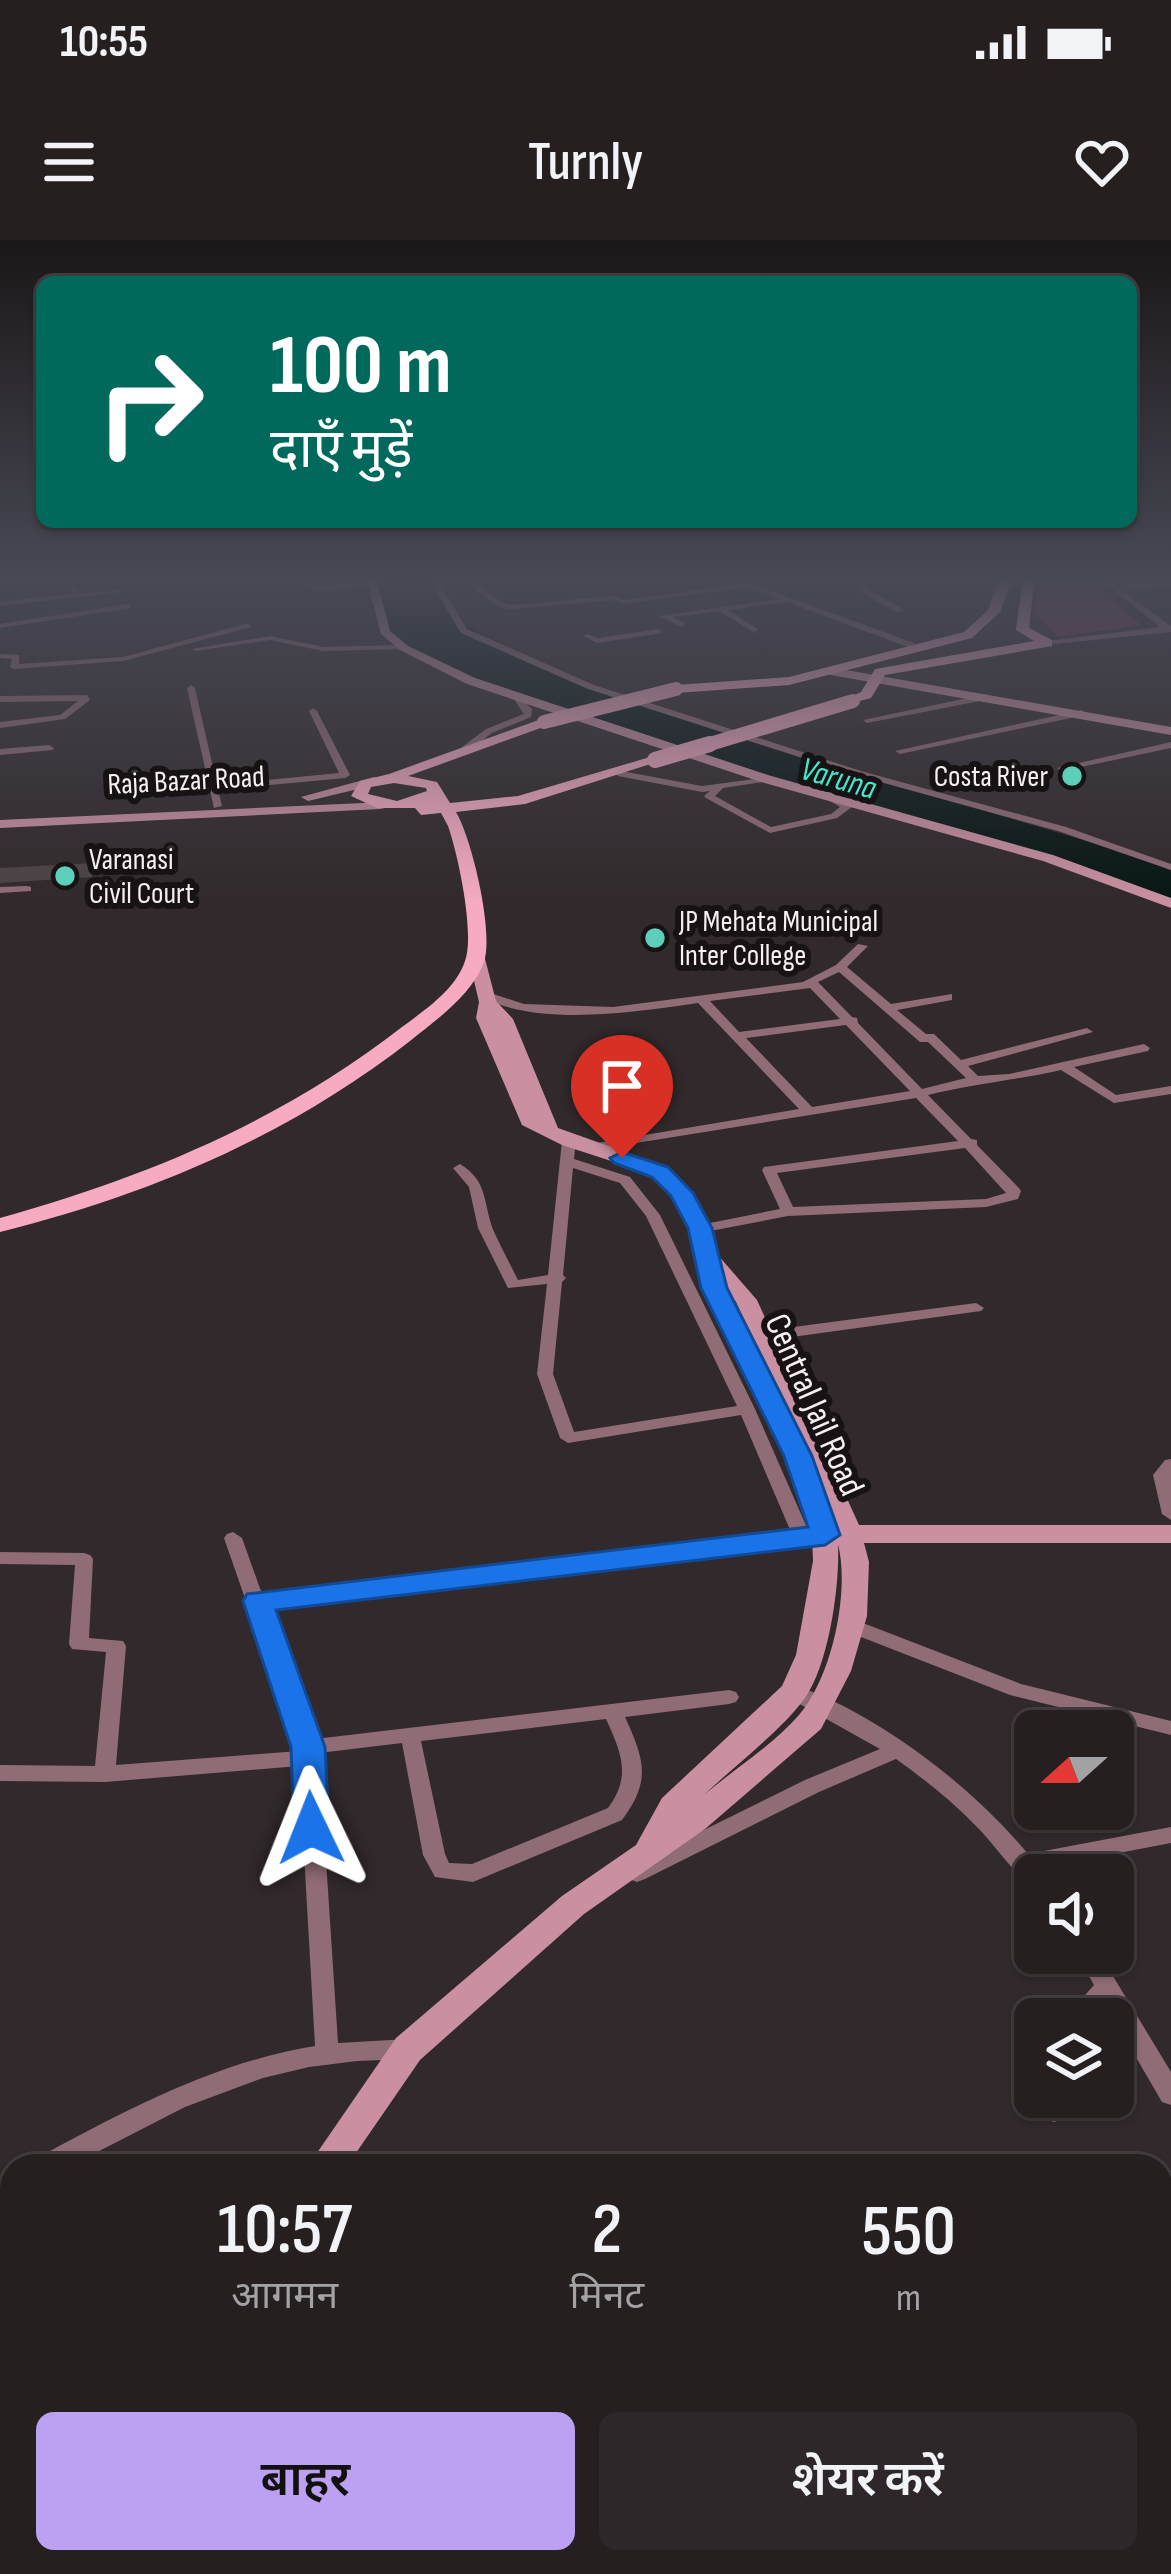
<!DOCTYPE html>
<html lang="hi">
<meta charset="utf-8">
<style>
:root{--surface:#251f20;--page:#2d2729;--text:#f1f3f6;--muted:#a3a2a5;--line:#423d3e;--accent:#bca0f2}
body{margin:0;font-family:"Sofia Sans Condensed","Noto Sans Devanagari",sans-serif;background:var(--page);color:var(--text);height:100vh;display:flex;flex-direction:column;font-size:45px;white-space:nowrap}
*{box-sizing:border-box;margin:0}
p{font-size:39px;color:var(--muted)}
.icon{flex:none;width:66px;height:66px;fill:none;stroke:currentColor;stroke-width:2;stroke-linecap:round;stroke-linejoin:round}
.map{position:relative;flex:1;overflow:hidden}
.panel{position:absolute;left:0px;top:1914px;width:1173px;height:420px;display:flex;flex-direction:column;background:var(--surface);border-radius:36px 36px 0 0;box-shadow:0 3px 9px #0004,0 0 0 3px var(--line)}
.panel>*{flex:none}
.banner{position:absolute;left:36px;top:36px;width:1101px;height:252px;border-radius:18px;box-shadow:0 3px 9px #0004,0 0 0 3px var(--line);background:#00695c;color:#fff;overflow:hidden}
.needle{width:78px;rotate:249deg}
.fabs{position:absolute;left:1014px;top:1470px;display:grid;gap:24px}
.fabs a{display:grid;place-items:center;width:120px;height:120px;border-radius:18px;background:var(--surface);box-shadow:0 3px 9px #0004,0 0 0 3px var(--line);font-size:60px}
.pin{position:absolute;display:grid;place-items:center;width:102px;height:102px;color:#fff;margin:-123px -51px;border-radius:50% 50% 50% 0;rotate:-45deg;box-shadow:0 0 12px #0007}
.pin .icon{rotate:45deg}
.me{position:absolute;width:132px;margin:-66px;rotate:358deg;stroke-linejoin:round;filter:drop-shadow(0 0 9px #0008)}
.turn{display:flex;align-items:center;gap:42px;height:252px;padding:0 36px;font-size:54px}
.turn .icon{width:156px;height:156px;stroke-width:2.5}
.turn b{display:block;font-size:84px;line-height:102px}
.eta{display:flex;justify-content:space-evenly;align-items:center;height:204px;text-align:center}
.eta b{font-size:72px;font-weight:600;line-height:84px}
.button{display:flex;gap:24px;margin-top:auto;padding:24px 36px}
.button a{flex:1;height:138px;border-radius:18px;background:var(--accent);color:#111;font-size:48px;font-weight:600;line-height:138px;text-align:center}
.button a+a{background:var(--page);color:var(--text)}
.status{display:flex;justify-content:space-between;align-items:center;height:84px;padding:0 60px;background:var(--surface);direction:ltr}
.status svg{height:33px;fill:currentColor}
header{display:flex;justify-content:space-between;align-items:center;height:156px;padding:0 36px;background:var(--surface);font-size:54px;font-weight:600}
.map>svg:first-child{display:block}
.green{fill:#743149}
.water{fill:#071613}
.building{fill:#4c4345}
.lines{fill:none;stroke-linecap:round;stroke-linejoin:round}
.street{fill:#906c76;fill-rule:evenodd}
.secondary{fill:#ca90a1;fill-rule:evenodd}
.primary{fill:#f6abc2;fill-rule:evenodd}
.primary-bridge-far1{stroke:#f6abc2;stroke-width:14}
.primary-bridge{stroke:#f6abc2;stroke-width:16}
.route{fill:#1a73e8;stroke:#114b97;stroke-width:3}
.poi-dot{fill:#5dceb9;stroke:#171314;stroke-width:4.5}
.labels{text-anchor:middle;stroke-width:12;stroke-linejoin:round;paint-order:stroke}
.far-poi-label{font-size:30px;fill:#f6f0f2;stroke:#171314;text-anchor:start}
.far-street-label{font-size:30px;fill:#f6f0f2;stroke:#171314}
.far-water-label{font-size:33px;font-style:italic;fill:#42e8cd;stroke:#171314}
.street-label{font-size:36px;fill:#f6f0f2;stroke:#171314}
</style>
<div class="status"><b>10:55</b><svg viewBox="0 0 49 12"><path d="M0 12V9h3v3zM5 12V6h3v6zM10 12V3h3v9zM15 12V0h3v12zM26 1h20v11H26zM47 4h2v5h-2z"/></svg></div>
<header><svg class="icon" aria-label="menu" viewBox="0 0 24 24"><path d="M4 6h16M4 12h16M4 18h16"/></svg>Turnly<svg class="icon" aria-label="heart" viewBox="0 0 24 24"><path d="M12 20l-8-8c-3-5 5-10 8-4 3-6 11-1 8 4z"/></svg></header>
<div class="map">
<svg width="1171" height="2334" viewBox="0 0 1171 2334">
<rect width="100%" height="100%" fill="#31292b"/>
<path class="green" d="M1041 336H1087L1141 385 1058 397 1034 373Z
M312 2322H644L645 2334H309Z"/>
<path class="water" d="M365 336H434L459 378 490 401 597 448 764 505 1139 617 1171 631V666L951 588 551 471 400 405 375 377 372 345Z"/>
<path class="building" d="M94 623 92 637 0 643V628Z"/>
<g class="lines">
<path class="street" d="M301 336H308L315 347 374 343 378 345 313 351Z
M433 336 503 339 527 336 503 343 473 341 503 363 511 365 616 356 623 360 739 344 721 336H731L922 406V410H916L787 362 728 370 758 389 755 393 719 371 672 377 685 383 682 387 659 376 780 359 748 347 622 364 615 360 511 369 498 367 463 341 441 339 442 348 467 389 594 445 861 531 1066 587 1171 624V630L1058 591 855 535 588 449 461 393 434 348Z
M848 336H855L870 350 904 370 897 372 864 354Z
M1096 336H1104L1115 345 1171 342V346L1120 349 1171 386V392L1044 405 1047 401 1160 387Z
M0 337H67L81 353 120 350 124 352 0 366V362L74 353 65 341H0Z
M128 364 131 368 0 388V384Z
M248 383 251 387 123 421 14 429 10 427 12 419 0 418V414L19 415V424L123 417Z
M659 389 662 393 597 403 583 396 587 394 598 398Z
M270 396 323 407 403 405 407 407 403 409 323 411 270 400 196 411 192 409Z
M191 445 195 448 217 545 339 533 309 471 313 468 317 471 350 535 345 538 218 550 222 566 214 568 187 448Z
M987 454 990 459 867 483 863 480Z
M87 455 90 460 65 479 0 488V482L60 475 78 461 0 462V456Z
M512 456H518L532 469 531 477 492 493 468 511H462V507L486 489 524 474Z
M1082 470 1086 473 1085 475 900 514 895 511Z
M1171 502V508L1062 531 1057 528Z
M49 505 54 508 52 510 0 515V509Z
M621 531 702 546 769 537V541L723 548 715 556 771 587 831 574 840 567 830 561 839 556 852 567 837 578 770 593 706 558 704 556 710 551 702 552 618 536 616 534Z
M27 646 31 647V651L0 653V647Z
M858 704 868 706 847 727 891 764 952 754V760L897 770 926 794H934L961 820 1087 788 1093 792 968 826 978 836 1009 834 1144 804 1150 808 1148 811 1074 827 1116 855 1171 846V854L1114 863 1061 830C1017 840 972 844 928 855L971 899 977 900V905L1019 948 1021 951 1018 959 986 967 788 976 700 993 693 989 695 986 780 969 762 930 764 927 958 901 916 858 586 911 584 908 591 904 799 869 698 763C634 772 536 788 478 755L484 751 524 764 613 767 803 742 836 725ZM839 732 920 802H928L966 838 922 849 858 783 857 778 852 777 818 742ZM810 748 840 779 739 792 710 761ZM846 785 910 851 812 867 746 798ZM965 908 1006 953 986 959 793 967 777 933Z
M569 897 576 901 574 919 630 937 660 975 755 1169 808 1290 817 1292 820 1296 817 1300 267 1366 315 1499 729 1450 736 1452 739 1457 736 1462 729 1464 625 1477C644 1519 652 1540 622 1580L473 1642 435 1637 423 1615 402 1503 319 1513 338 1803 408 1799 416 1802 420 1809 416 1816 408 1819 357 1821 309 1827 263 1838 185 1867 70 1926H33L37 1918C125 1871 215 1822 315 1806L299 1526 105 1542 0 1541V1525L95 1526 106 1412 72 1409 69 1404 75 1325 0 1324V1312L84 1313 90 1315 93 1319 89 1398 123 1401 126 1406 116 1525 298 1511 224 1298 227 1294 233 1292 242 1298 262 1354 791 1292 741 1175 568 1203 560 1198 537 1134 547 1044 508 1048 478 988 469 947 453 928 460 924C490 942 482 965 495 994 502 1009 510 1024 518 1040L548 1035 562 901ZM573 928 620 943 646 976 737 1166 574 1192 553 1134 562 1042 566 1038 563 1035ZM606 1479C621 1512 632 1536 608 1568L472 1624 449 1623 445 1614 421 1501Z
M976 1063 984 1068 981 1071 763 1101 755 1096 763 1091Z
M1171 1219V1280L1162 1274 1153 1235 1165 1220Z
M850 1378 1021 1444 1171 1481V1495L1010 1455 843 1390 841 1385 843 1380Z
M794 1445C877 1473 973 1547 1028 1614L1171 1587V1603L1040 1628 1044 1635H1035V1647C1016 1638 993 1602 976 1586 952 1561 924 1539 896 1519L819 1552 645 1639 637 1642 629 1639 626 1633 629 1627 805 1540 880 1509 787 1457 784 1452 787 1447Z
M1076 1713H1099L1171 1832V1865L1162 1862 1105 1764 1091 1779H1064L1094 1745Z
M1044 1857H1068L1063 1879 1054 1882 1045 1879 1042 1871Z
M12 1932V1957L0 1962V1937Z"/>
<path class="secondary" d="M366 336H376L390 391 408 406 475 438 771 536 1053 615 1171 658V668L1043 621 761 542 467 444 400 410 381 394Z
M829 427 1171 487V495L825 434Z
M374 537 381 541 379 544 308 561 301 557Z
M385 562V568L380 569 0 588V580Z
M476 710 484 715 496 761 513 779 558 888 659 924 688 949 711 989 717 1014 757 1060 859 1285H1171V1303H864L869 1322 867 1376 851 1431 821 1489 705 1589 584 1674 420 1820 347 1926H308L396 1798 562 1656 636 1605 662 1558 782 1446 796 1415 813 1321 812 1295 786 1217 703 1048 689 989 672 956 645 932 562 905 522 885 476 778 479 762 468 715ZM727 1052 736 1062 758 1113ZM838 1304C850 1352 832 1437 799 1475 773 1505 734 1529 704 1555 733 1527 783 1489 805 1458 829 1424 840 1345 838 1304Z
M134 2322H178L174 2334H130Z"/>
<path class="primary" d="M1001 336H1013L1000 372 972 398 789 445 676 453 669 449 676 445 789 437 964 392 988 370Z
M1023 336H1035L1029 388 1052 400V406L885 435 871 458 848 464V458L861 452 875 429 1034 401 1016 390Z
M544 478 551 482 549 485 408 536 437 542 450 563 518 556 650 517 663 520 525 564 456 572C472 599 494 692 484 722 472 755 436 780 410 801 288 896 149 955 0 992V978C147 937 281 881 402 787 425 770 456 749 465 721 475 694 458 614 448 586L441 573 421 575 415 568H377L351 556 360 541 389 534ZM394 543 426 548 427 551 397 561 368 554 371 547Z"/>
<path class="primary-bridge-far1" d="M544 482 676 449
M700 507 853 461"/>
<path class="primary-bridge" d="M655 520 710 504"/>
</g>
<linearGradient id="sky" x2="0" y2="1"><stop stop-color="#1b1718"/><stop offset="0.51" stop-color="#484955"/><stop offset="1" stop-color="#484955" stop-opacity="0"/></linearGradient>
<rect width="1171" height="663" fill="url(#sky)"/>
<path class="route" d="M622 912 668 927 693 953 712 988 727 1048 812 1216 840 1295 825 1305 276 1370 325 1507 329 1588 324 1598 311 1602 299 1598 294 1588 291 1507 243 1361 247 1354 808 1287 784 1216 701 1048 688 988 671 956 652 937 614 923 610 918Z"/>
<g class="poi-dot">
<circle cx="1072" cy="536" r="12"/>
<circle cx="65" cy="636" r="12"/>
<circle cx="655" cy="698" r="12"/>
</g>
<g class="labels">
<g class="far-poi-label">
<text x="1048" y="546" text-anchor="end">Costa River</text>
<text x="89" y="629">Varanasi<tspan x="89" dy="34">Civil Court</tspan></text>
<text x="679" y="691">JP Mehata Municipal<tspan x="679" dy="34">Inter College</tspan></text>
</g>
<g class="far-street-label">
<text transform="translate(186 540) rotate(-3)" y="10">Raja Bazar Road</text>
</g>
<g class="far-water-label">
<text transform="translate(839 537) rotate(16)" y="12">Varuna</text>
</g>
<g class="street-label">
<text transform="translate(816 1164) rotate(66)" y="13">Central Jail Road</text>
</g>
</g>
</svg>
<div class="fabs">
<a><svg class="needle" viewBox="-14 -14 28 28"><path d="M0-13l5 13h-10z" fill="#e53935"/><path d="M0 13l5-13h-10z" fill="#a3a2a5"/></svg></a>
<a><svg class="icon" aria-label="sound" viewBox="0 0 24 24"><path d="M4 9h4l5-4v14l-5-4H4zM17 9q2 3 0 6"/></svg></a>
<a><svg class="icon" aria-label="layers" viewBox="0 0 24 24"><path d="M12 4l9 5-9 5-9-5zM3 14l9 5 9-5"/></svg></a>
</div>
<div class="pin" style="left:622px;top:918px;background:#d93025"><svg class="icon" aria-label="arrive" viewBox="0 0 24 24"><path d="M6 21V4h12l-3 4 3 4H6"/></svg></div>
<svg class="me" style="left:311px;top:1588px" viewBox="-20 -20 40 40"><path d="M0-17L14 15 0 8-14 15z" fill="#1a73e8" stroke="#fff" stroke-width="4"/></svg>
<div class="banner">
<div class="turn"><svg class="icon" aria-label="right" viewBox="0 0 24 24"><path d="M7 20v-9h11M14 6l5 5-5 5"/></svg><div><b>100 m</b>दाएँ मुड़ें</div></div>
</div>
<section class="panel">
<div class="eta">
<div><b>10:57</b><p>आगमन</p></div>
<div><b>2</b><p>मिनट</p></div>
<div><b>550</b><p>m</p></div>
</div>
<div class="button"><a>बाहर</a><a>शेयर करें</a></div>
</section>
</div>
